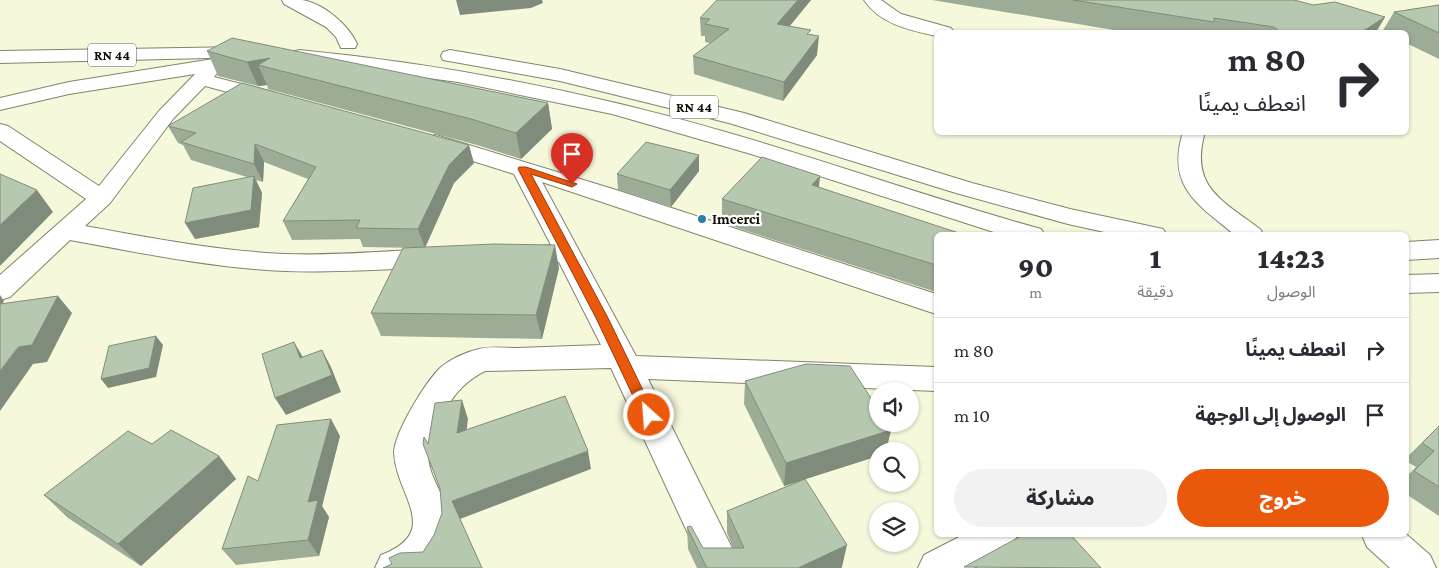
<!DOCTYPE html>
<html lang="ar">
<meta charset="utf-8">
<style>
:root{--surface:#fff;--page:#f2f2f3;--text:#2b2b33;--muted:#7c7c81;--line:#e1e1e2;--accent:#ea580c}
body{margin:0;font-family:"Crimson Pro","Noto Sans Arabic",serif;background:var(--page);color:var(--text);direction:rtl;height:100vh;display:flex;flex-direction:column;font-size:19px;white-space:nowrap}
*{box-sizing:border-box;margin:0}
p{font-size:16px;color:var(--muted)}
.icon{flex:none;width:28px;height:28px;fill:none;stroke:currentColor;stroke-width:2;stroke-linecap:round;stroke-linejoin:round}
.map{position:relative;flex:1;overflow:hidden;direction:ltr}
.drawer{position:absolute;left:934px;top:232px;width:475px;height:305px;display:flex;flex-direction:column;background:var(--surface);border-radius:8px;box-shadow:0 1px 4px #0004;direction:rtl}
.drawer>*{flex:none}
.banner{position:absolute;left:934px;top:30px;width:475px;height:105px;border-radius:8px;box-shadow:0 1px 4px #0004;direction:rtl;background:#fff;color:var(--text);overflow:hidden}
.buttons{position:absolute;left:869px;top:382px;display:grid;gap:10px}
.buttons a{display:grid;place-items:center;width:50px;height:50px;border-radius:50%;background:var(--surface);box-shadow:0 1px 4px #0004;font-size:25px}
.pin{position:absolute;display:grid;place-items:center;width:42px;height:42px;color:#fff;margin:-51px -21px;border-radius:50% 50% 50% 0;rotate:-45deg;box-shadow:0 0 5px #0007}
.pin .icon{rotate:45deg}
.me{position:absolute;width:55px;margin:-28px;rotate:334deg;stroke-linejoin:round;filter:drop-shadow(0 0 4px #0008)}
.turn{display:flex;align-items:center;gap:18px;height:105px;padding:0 20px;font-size:22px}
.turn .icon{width:65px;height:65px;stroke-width:2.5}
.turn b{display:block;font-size:35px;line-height:42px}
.eta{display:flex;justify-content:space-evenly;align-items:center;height:85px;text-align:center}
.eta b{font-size:30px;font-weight:800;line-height:35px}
.primary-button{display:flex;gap:10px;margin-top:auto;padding:10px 20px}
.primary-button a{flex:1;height:58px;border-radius:30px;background:var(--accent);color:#fff;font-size:20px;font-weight:800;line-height:58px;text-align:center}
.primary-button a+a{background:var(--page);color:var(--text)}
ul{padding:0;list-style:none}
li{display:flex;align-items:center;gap:15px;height:65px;padding:0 20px;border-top:1px solid var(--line)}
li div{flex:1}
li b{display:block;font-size:19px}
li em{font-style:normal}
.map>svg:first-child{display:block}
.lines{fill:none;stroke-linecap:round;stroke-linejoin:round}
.street-casing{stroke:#82836a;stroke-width:2}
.primary-casing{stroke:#82836a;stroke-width:2}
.street{fill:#fff;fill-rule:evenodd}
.primary{fill:#fff;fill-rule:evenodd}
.wall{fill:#9dac97}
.shaded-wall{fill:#808c7b}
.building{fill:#b7c8b0;stroke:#808c7b}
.route{fill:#ea580c;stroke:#983908}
.poi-dot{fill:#297fae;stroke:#fff;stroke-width:2}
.labels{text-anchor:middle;stroke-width:4.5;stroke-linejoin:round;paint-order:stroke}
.shield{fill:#fff;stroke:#565650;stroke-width:1}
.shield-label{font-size:14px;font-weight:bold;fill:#0e0e05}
.poi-label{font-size:15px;font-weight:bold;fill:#0e0e05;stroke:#fff;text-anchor:start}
</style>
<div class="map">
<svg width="1439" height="568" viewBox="0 0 1439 568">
<rect width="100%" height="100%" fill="#f6f8dc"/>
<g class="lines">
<defs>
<path id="street" d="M282 0C288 0 296 0 302 0 323 3 349 25 357 44L355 48H341L336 37 326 27 284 4Z
M864 0H881L901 14 951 28 954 32H936V36C909 30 880 24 864 0Z
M213 59 220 61 223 65 214 77 276 93 279 97 276 101 269 103 205 86 173 119 110 203 85 226C151 238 218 251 285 254 335 256 384 251 434 249L443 252 447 258 443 264 434 267C385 269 335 273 285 271 213 268 141 253 70 240L10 297 0 300V275L86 199 0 141V124L8 126 99 186 159 111 195 74 69 94 0 110V98L69 82Z
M1183 132H1205C1189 187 1222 200 1260 229L1264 235H1235C1197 204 1166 186 1183 132Z
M436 135 613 189 936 294V314L542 182 636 356 936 367V391L648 379 742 568H704L611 368 485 371C467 380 457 391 446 408 439 420 429 435 428 450 426 486 462 505 444 545 440 554 436 561 430 568H375L381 555C443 531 396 496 394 453 394 433 426 381 441 367 451 359 466 352 479 349 490 346 505 348 517 348 545 347 573 346 601 345L559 262 520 264 511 261 507 255 511 249 551 245 514 174 428 147 425 142 428 137Z
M1406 534 1430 555 1436 568H1390L1367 547 1362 535Z
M963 535H1017L1012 547 974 568H918L924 555Z"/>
<path id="primary" d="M243 47 250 49 252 53 250 57 0 63V51Z
M299 50C445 64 588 92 729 133 833 163 936 200 1041 229L1045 235H1003L751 154 612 114 458 82 292 60 290 56 292 52Z
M450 50 560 69 744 113 972 183 1070 209 1163 229 1167 235H1118L1068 224 956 193 729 123 560 81 443 60 441 56 443 52Z
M1439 240V258L1406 260V242Z
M1439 274V292L1406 293V275Z"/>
</defs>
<use href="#street" class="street-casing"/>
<use href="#primary" class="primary-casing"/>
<use href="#street" class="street"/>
<use href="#primary" class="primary"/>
</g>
<path class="wall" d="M717 0H811L790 26 811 35 817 55 783 101 694 74 693 56 710 43 705 42V36H701L700 18Z
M932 0H1294L1313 5 1385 17 1376 32H1126Z
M1439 5V59L1406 43V32H1382L1394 12Z
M207 51 548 103 552 129 521 159 477 145 268 89 267 85 258 86 218 76Z
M168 126 474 163 454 183 425 247 559 268 542 339 381 336 371 313 420 248 363 247 360 239 292 240 283 221 308 179 264 162 263 182 256 180 262 193 259 227 195 239 247 177 191 160 183 145 178 143Z
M699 155V171L671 207 618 190 617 174Z
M820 176 819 187 936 235V292L722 223V199Z
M745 381 891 430 886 451H878V456L805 479 842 567 841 568H697L688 549 687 527 703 548H733L727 533V511L802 480 784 486 744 404Z
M1439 426V516L1406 494V477L1416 467 1406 461V458Z
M340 436 322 506 329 517 319 556 236 565 222 549 258 481Z
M152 444 219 456 236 479 141 566 68 518 44 495Z"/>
<path class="shaded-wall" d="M456 0H542L543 3 531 8 460 15Z
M798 0H811L776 42 777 24Z
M1385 17 1376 32H1362Z
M819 36 817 55 783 101 784 82Z
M270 58 258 65 267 85 258 86 247 62Z
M548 103 552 129 521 159 516 133Z
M255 144 264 162 263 182 254 164Z
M469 145 474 163 454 183 425 248 418 229 449 165Z
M699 155V171L671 207 670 190Z
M254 176 262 193 259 227 195 239 185 223Z
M820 176 817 200 812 185Z
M37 190 53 212 0 266V225Z
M555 245 559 268 542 339 536 315Z
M0 295 4 301 0 308Z
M58 296 72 313 47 362 33 364 0 411V371Z
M156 336 163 345 156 377 108 388 101 379Z
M294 342 304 359 300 358Z
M322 350 331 367 341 392 286 415 275 398Z
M462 400 468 419 464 452 457 433Z
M331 419 340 436 322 506 329 517 319 556 308 540V502Z
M891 430 886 451H878V456L784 486 786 463Z
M588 451 591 469 460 519 452 501Z
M219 456 236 479 141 566 118 544Z
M847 545 842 567 841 568H798Z"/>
<path class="building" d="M717 0H798L777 24 811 30 807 34 819 36 784 82 693 56 729 29 705 24 710 19 700 18Z
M1073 0H1294L1313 5 1335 2 1385 17 1362 32H1280L1274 27 1214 18V22Z
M1439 5V33L1394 12Z
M232 38 548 103 516 133 471 119 258 65 270 58 247 62 207 51Z
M242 83 469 145 449 165 418 229 356 228 360 220 283 221 316 167 255 144 254 164 181 142 196 133 168 126Z
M646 142 699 155 670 190 617 174Z
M762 157 820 176 812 185 965 235H936V265L722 199Z
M0 174 37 190 0 225Z
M254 176 251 210 185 223 193 188Z
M494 244 555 245 536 315 371 313 403 248Z
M58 296 32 345 18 347 0 371V304Z
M156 336 149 368 101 379 109 346Z
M294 342 300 358 322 350 332 375 275 398 262 354Z
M806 364 850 366 878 409V424H887L891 430 786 463 745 381Z
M565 396 588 451 452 501 482 568H383L392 564 389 558 400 553 423 552 434 535 442 513 440 488 423 444 424 437 428 444 435 403 462 400 457 433Z
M331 419 308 502 318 500 308 540 222 549 248 476 258 481 277 425Z
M1439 426V487L1414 471 1434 451 1422 443Z
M171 430 219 456 118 544 44 495 128 431 152 444Z
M805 479 847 545 798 568H707L687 527 691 526 703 548H744L727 511Z
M1023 535H1071L1101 568 964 567Z"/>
<path class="route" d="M519 167H526L577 184 572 187 531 174 608 318 655 415 653 419H644L596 318 518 169Z"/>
<circle class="poi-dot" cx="702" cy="219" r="5"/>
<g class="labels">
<g class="shield">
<rect x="88" y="43.5" width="48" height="23" rx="4"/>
<rect x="670" y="95.5" width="48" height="23" rx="4"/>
</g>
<g class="shield-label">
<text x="112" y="60">RN 44</text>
<text x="694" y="112">RN 44</text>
</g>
<g class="poi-label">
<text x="712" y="224">Imcerci</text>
</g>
</g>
</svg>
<div class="buttons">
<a><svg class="icon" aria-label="sound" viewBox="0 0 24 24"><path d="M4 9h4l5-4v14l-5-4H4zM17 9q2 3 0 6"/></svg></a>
<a><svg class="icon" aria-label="search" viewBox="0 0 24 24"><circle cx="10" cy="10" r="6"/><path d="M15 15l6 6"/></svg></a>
<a><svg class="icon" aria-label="layers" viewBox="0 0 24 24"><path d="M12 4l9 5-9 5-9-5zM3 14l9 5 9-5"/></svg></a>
</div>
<div class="pin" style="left:572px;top:184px;background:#d93025"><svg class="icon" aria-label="arrive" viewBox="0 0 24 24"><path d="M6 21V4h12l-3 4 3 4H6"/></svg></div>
<svg class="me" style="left:649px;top:415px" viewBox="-20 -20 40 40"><circle r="17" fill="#ea580c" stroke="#fff" stroke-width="3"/><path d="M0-11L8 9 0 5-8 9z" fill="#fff"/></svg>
<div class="banner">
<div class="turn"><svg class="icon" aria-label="right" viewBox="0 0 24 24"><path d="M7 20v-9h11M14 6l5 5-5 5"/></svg><div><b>80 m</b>انعطف يمينًا</div></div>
</div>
<section class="drawer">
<div class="eta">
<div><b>14:23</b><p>الوصول</p></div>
<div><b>1</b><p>دقيقة</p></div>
<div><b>90</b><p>m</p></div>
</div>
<ul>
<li><svg class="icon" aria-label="right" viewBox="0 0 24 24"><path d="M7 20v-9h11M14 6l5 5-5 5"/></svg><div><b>انعطف يمينًا</b></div><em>80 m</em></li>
<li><svg class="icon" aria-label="arrive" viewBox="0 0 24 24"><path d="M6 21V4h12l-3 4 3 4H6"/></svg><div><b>الوصول إلى الوجهة</b></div><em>10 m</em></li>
</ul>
<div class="primary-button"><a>خروج</a><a>مشاركة</a></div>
</section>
</div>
